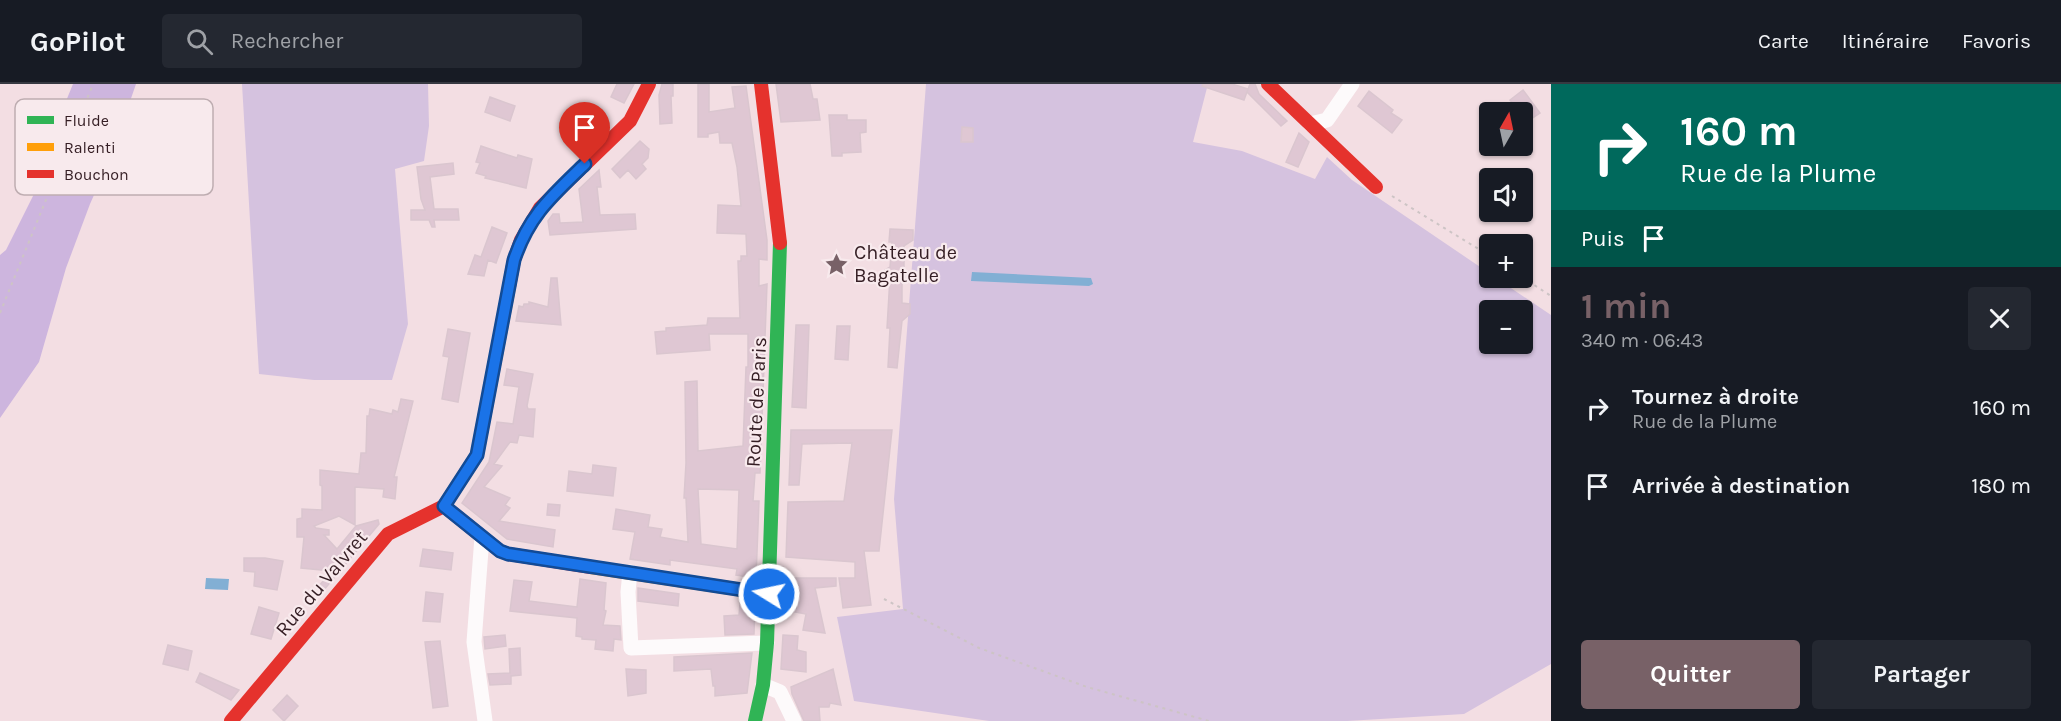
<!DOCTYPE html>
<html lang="fr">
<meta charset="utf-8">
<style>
:root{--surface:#171b24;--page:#242831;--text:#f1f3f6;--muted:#9ea1a6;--line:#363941;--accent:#786167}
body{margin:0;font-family:Karla,sans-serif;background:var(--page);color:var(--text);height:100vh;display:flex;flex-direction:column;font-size:22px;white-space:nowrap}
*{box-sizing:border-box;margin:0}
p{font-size:20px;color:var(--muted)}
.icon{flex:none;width:33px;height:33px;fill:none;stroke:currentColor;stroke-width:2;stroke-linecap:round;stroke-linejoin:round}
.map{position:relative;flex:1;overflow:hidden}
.side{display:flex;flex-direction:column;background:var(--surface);width:510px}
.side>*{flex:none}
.top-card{background:#00695c;color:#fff;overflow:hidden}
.needle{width:39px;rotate:9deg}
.buttons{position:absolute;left:1479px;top:18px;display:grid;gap:12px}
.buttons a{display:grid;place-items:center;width:54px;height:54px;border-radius:6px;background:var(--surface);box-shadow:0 2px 4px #0004;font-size:30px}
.pin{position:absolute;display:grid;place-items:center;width:51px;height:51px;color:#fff;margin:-62px -26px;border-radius:50% 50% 50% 0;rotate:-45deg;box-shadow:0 0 6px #0007}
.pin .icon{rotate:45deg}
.me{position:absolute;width:66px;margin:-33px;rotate:280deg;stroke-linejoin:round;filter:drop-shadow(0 0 4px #0008)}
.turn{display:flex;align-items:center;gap:21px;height:126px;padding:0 30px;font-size:27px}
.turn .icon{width:78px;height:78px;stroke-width:2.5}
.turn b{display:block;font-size:42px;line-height:51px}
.then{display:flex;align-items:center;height:57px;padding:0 30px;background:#0003;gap:12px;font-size:22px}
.round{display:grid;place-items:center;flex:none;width:63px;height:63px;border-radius:6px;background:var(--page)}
.head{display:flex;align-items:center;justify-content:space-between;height:102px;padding:0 30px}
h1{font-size:36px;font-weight:700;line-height:45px;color:var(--accent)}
.button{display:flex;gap:12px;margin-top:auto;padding:12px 30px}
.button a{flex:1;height:69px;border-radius:6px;background:var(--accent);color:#fff;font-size:24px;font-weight:700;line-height:69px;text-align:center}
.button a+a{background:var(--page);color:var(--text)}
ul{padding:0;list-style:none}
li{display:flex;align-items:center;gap:18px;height:78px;padding:0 30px}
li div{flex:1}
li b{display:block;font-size:22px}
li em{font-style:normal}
header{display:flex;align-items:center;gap:36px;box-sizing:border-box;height:84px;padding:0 30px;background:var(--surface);border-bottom:2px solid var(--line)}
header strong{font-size:28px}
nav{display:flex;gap:33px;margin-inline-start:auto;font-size:21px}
.search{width:420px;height:54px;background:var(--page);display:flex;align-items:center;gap:15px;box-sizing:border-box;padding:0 21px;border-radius:6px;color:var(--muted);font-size:22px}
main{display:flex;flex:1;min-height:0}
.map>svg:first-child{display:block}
.green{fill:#d5c2df;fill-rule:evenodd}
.forest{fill:#cdb5de}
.water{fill:#82afd4}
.building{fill:#dfc7d3;stroke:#dac6cf;stroke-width:1.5;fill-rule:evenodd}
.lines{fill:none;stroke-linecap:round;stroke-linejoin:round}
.path{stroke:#cdc4c5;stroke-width:2;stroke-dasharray:3 4.5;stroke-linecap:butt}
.street{stroke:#fdfafb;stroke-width:15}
.fast{stroke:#30b455;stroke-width:14}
.slow{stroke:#ff9f0a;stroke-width:14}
.jam{stroke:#e5322d;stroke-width:14}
.route-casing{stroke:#114b97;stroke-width:15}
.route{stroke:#1a73e8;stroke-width:10}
.labels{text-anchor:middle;stroke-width:4.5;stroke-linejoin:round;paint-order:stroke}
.poi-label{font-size:20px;fill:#351e24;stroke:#f8eaed;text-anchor:start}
.street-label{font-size:20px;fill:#351e24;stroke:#f8eaed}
.key{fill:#f8eaed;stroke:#beadb1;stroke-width:1.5}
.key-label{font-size:16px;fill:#351e24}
</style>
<header>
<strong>GoPilot</strong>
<div class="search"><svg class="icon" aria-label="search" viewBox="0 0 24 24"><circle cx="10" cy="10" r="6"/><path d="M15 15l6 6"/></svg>Rechercher</div>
<nav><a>Carte</a><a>Itinéraire</a><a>Favoris</a></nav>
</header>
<main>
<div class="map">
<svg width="1551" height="637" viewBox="0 0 1551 637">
<rect width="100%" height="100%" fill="#f3dee3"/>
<path class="green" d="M242 0H428L429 42 424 77 395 85 408 240 392 296H314L259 290Z
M926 0H1208L1193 58 1242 67 1315 95 1327 73 1352 96 1489 189 1490 194H1496L1551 231V580L1464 630 1347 637H989L854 617 837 533 903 525 894 415ZM1490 226H1522V260H1490Z"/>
<path class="forest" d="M73 0H136L110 75 90 120 66 184 39 278 0 334V171L6 166 42 94 55 44Z"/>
<path class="water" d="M972 188 1091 194 1093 200 1089 202 971 197Z
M206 494 229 495 228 506 205 505Z"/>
<path class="building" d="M617 0H634L624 19 611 13Z
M662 0H673V12H671L672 39 660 40 659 11Z
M698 0H709V28L735 24 732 3 746 2 767 156V176L759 175V202L767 200 760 389H755L753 417H759L756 494 736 491 737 485 670 476V481L630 475 635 448 613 445 616 425 650 431 648 443 662 445 660 453 688 458 686 414H684L686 379 685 298 697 297 698 367 743 362 746 283H748V250H709L710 266 657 270 655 248 666 247V244L707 241 708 234H740L738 177H741V172H747L746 150 717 149 718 121 741 122 737 83 732 59H720L719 48 708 50V53H698ZM698 405 739 406 737 465 701 460Z
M776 0H810L813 15H817L820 36 781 38Z
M1203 0H1232L1248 5 1244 16 1202 2Z
M1250 0H1255L1259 10 1287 37 1281 42 1247 8Z
M1523 6 1540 29 1522 41V28H1520L1510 16Z
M1369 7 1393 26 1391 29 1402 36 1392 49 1358 22Z
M490 13 515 22 510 37 485 28Z
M575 29 591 33 585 54 570 50Z
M829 31H847V36H866V48L860 49 861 68 842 69V72H832Z
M962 43 973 44V58H961Z
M1299 49 1309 58 1298 83 1286 78Z
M640 57 649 65 648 74 642 80 646 85 636 95 628 86 620 94 612 85Z
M481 62 517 74 518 71 532 75 526 104 485 94 486 92 476 89 480 79 476 78Z
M453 79 454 90 430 93 434 125H458L459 136H434L435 143H432L429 136H411V126H425L421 115 417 83Z
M599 86 601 103H597L600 131 635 130 636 145 550 151 548 137 553 130H559L560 139 583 138 579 105Z
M492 143 507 149 496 179 488 176 484 192 468 190 475 171 481 173Z
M890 145 913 146V156L904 162V186L912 189 902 196V219L910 220V230L902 237 897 284 888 283 890 244H887L890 193 882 188 890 183 892 158H889Z
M551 194H557L561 241 516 237 519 222 523 223 524 220H529V218L548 223Z
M796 241H809L806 324 792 323Z
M837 242H850L848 276 835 275Z
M448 245 470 249 458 318 442 315 449 273 443 272Z
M507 285 533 290 527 322 528 325H535L533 353 519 351 517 359 510 358 494 380 502 382 484 403 510 414 505 421 510 424 499 437 555 446 553 463 507 455 462 419 489 378 497 338 513 340 519 303 504 301Z
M401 315 413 317 394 393H397L395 415 383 413 384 405 355 403V441L339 432 314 442 316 444 329 446V451H324L337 465 356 442 378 436 379 440 323 507 318 503 332 487 301 484 304 453H297V435L302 434V425L322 426V402L320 401V386L359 390 361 369H366L367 332H369L370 325 392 330 393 326 398 328Z
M791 346H892L879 467H864L871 521 843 524 839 494H855V478L786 473 788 418 844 417 852 359 802 360 799 401H789Z
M593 381 616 384 613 412 567 407 569 387 592 390Z
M548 420 560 421 559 432 547 431Z
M423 465 453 469 451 486 420 482Z
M244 474H265L283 477 277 506 254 502 255 488 244 487Z
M785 494H836V502L815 504 825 549 803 546 806 530 784 526Z
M580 495 606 499 604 526 606 527 603 541 620 542 621 556 614 555 613 567 595 565 596 556 582 555V553L576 552 577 534 510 527 514 496 532 498 529 517 577 523Z
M638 504 679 510 678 522 638 517Z
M426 508 443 510 440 538 423 537Z
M740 519 755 521 754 550 725 551 724 532 739 531Z
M259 523 279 529 271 555 251 550Z
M505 551 506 562 485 565 484 553Z
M783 551 798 552 797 566 806 568V588L781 585Z
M440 557 448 622 433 624 425 558Z
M168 561 192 567 188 586 163 580Z
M520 564 521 591 511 592V600L490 601 488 590 510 589 509 565Z
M752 569 747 609 715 612V602H713L711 585 674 587V573Z
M626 585 646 586V609L628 612Z
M833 585 841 621 830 619 829 623H819L820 637H804L792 610 791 603Z
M200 589 239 606 231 616 196 598Z
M287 611 298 622 284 637 273 626Z"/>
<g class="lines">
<path class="path" d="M1392 112 1490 172
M1522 193 1551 212
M0 229 93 0
M884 515 979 564 1087 603 1209 637"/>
<path class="street" d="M1310 40 1327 36 1352 0
M482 453 474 558 485 637
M630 488 628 508 631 564 767 559
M763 601 780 608 794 637"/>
<path class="fast" d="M755 637 763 601 767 559 780 159"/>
<path class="slow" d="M444 422 477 371 509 203
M591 483 769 510"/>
<path class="jam" d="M761 0 780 159
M1268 0 1376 103
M509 203 514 176 521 156 540 124 630 37 649 0
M231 637 388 450 444 422 500 467 508 470 591 483"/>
</g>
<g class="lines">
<defs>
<path id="route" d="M585 80C552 112 529 131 514 176L477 371 444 422 500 467 508 470 769 510"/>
</defs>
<use href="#route" class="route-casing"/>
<use href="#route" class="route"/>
</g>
<defs>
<symbol id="sight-bare" viewBox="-9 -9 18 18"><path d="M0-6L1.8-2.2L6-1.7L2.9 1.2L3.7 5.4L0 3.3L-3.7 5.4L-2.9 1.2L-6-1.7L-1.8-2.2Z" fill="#786167" stroke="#f8eaed" stroke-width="2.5" paint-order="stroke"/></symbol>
</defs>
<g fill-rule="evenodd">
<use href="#sight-bare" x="820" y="164" width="33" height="33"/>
</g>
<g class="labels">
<g class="poi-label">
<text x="854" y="175">Château de<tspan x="854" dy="23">Bagatelle</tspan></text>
</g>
<g class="street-label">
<text transform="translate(756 318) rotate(-87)" y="7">Route de Paris</text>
<text transform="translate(321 499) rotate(-50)" y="7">Rue du Valvret</text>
</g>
</g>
<rect x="15" y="15" width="198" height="96" rx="9" class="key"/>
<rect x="27" y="32" width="27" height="8" fill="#30b455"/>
<rect x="27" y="59" width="27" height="8" fill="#ff9f0a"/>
<rect x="27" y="86" width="27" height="8" fill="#e5322d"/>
<g class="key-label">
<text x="64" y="42">Fluide</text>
<text x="64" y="69">Ralenti</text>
<text x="64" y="96">Bouchon</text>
</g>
</svg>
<div class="buttons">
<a><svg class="needle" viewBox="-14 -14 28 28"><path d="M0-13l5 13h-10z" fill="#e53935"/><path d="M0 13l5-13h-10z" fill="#9ea1a6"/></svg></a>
<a><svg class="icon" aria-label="sound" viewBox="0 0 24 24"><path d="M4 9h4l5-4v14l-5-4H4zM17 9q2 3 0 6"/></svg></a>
<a>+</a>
<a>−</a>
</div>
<div class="pin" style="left:585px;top:80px;background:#d93025"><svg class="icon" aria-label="arrive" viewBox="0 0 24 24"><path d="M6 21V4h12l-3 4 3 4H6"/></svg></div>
<svg class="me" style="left:769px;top:510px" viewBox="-20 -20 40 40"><circle r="17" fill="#1a73e8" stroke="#fff" stroke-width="3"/><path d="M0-11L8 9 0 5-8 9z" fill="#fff"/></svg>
</div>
<section class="side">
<div class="top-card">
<div class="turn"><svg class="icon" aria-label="right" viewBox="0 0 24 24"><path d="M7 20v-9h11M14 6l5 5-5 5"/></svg><div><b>160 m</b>Rue de la Plume</div></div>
<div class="then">Puis<svg class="icon" aria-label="arrive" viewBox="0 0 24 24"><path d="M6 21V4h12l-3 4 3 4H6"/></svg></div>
</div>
<div class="head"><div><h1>1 min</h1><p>340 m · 06:43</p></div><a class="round"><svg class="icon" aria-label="close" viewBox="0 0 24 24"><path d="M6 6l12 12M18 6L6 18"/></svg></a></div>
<ul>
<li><svg class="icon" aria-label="right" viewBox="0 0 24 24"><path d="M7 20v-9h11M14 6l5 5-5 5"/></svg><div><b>Tournez à droite</b><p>Rue de la Plume</p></div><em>160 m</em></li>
<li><svg class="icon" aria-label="arrive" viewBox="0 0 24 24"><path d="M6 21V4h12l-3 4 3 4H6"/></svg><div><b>Arrivée à destination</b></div><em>180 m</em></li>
</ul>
<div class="button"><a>Quitter</a><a>Partager</a></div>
</section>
</main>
